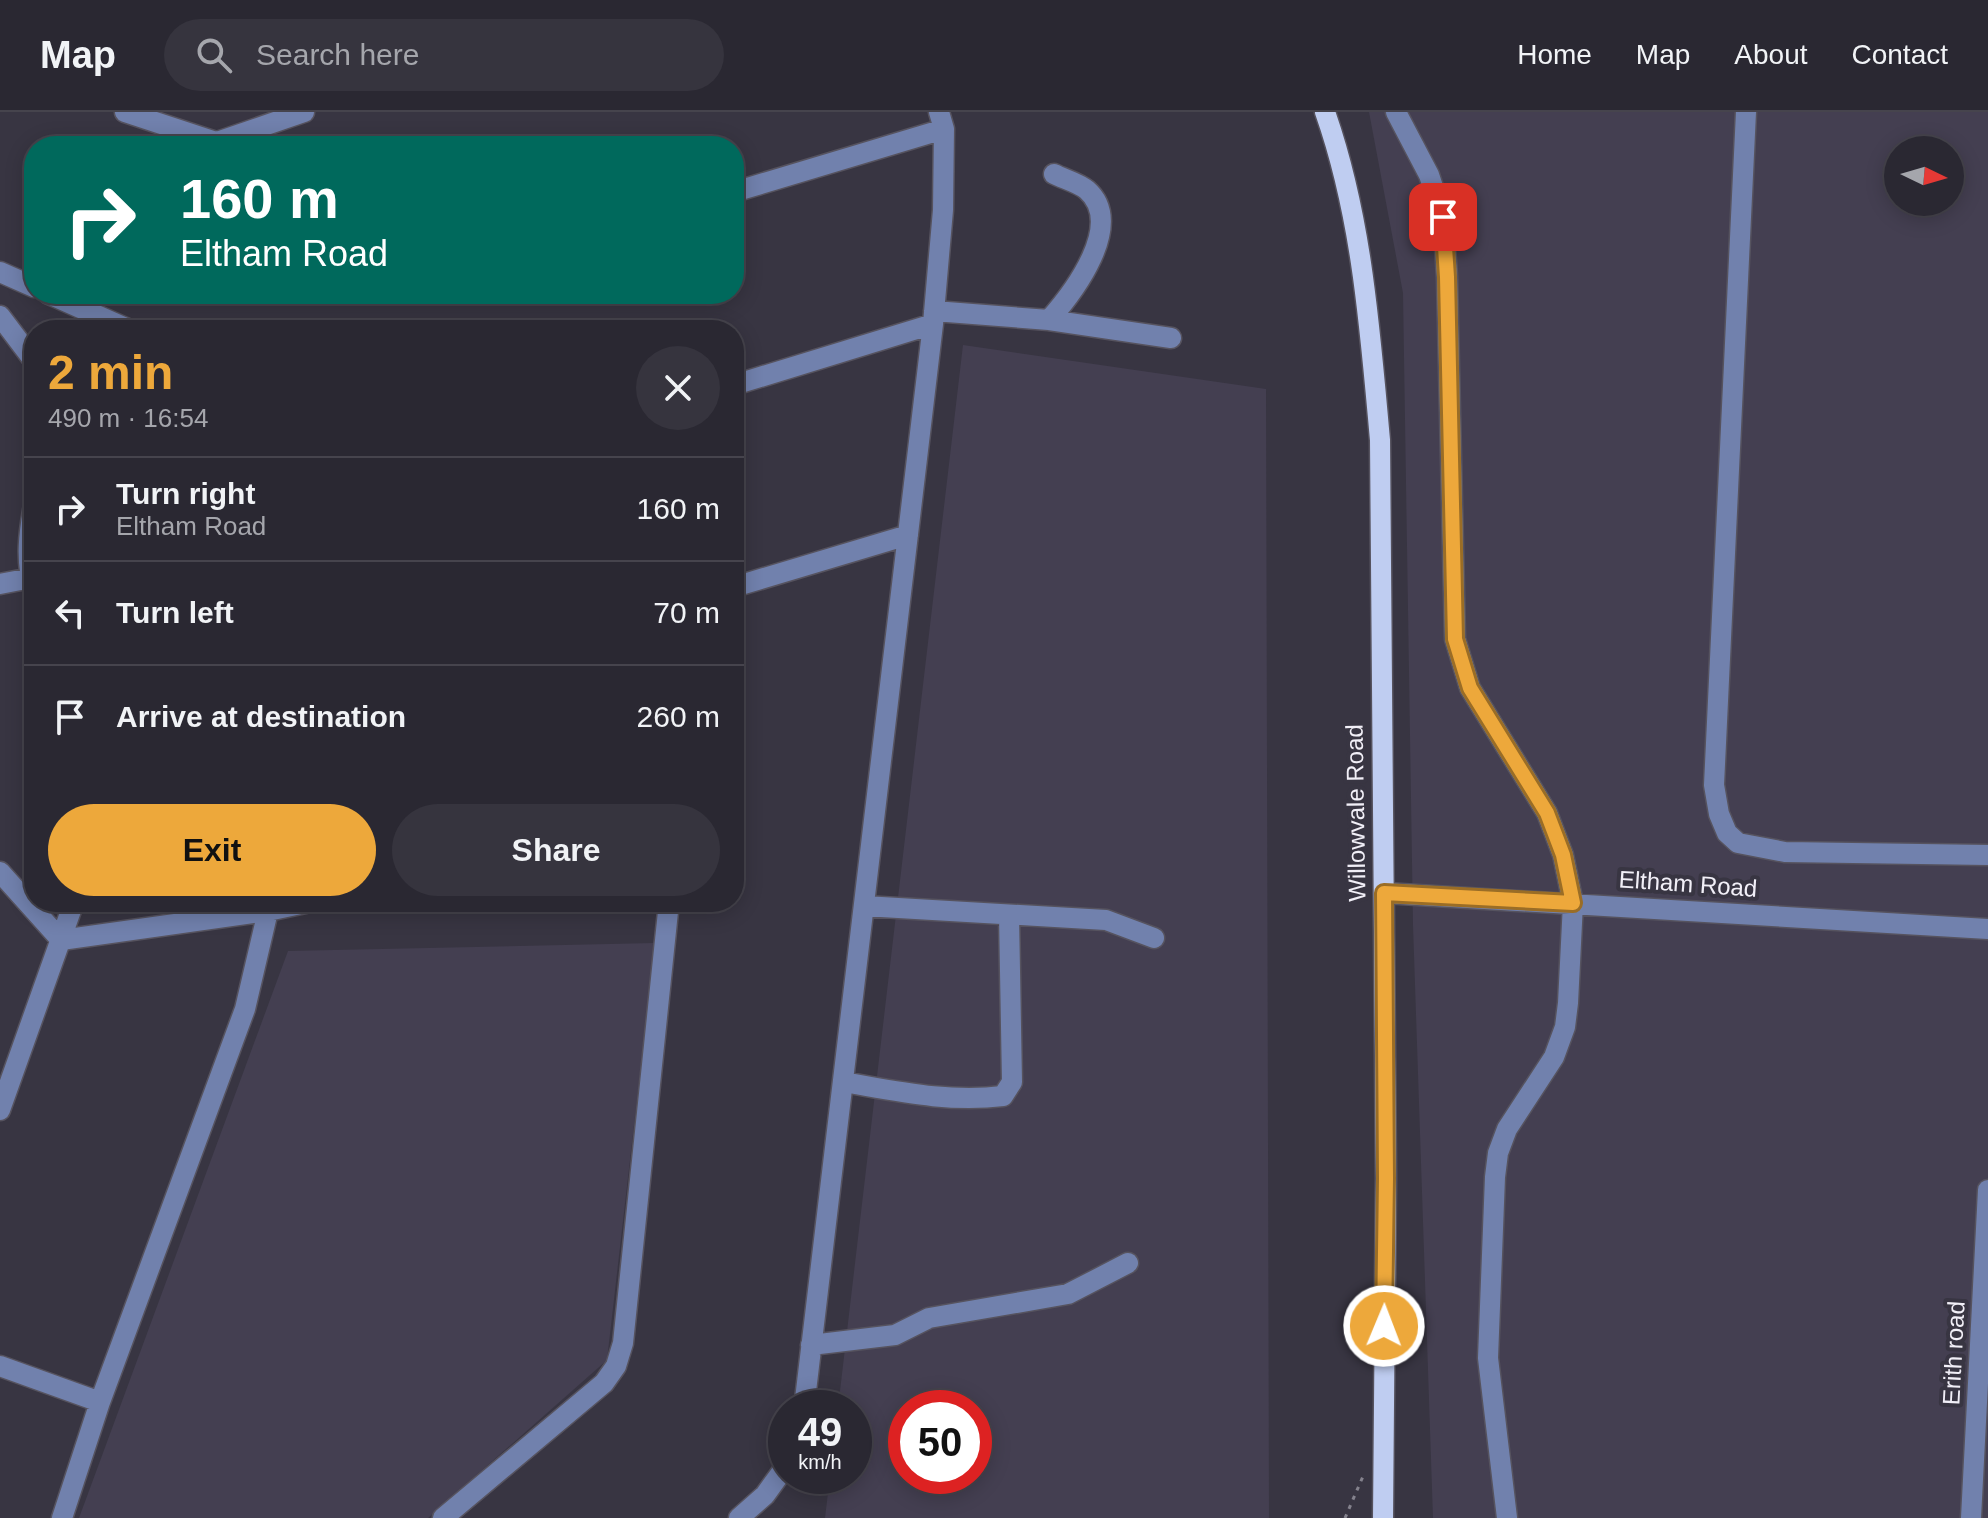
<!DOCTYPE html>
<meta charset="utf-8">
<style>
:root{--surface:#2a2832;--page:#36343e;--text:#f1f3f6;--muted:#a5a6ac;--line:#46444d;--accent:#eda83b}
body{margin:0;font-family:Helvetica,sans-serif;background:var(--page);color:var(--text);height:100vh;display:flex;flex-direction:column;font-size:30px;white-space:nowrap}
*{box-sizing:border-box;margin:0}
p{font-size:26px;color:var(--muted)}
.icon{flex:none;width:44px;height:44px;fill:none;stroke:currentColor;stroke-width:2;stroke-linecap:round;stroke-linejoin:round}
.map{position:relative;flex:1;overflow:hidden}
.sheet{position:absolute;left:24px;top:208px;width:720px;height:592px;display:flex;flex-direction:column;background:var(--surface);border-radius:32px;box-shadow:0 4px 20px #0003,0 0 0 2px var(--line)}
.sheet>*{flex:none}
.top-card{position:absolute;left:24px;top:24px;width:720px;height:168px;border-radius:32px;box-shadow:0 4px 20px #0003,0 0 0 2px var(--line);background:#00695c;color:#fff;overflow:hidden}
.needle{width:52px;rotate:95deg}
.tools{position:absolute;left:1884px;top:24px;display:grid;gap:16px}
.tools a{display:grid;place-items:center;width:80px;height:80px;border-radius:50%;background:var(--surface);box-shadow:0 4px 20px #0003,0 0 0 2px var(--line);font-size:40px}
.speed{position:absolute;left:768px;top:1278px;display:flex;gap:16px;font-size:40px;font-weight:700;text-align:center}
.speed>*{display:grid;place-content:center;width:104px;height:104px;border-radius:50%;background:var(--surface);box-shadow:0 4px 20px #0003,0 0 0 2px var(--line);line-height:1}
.speed small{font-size:20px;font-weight:400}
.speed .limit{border:12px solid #d22;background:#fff;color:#111}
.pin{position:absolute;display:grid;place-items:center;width:68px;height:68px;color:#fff;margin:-34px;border-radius:16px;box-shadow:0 4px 12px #0006}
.me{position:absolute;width:88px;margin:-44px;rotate:1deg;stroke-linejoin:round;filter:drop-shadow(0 0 6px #0008)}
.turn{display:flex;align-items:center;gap:28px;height:168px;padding:0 24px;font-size:36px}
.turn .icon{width:104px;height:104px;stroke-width:2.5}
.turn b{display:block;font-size:56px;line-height:68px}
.round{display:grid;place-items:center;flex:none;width:84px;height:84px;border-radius:42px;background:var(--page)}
.summary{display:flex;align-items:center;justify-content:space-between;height:136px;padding:0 24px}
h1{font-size:48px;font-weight:700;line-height:60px;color:var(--accent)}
.button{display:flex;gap:16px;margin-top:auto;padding:16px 24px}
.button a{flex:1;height:92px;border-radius:48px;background:var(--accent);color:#111;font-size:32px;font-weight:700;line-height:92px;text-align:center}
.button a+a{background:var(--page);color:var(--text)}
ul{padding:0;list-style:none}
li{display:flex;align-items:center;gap:24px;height:104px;padding:0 24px;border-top:2px solid var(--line)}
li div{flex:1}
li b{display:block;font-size:30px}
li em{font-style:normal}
header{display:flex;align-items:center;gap:48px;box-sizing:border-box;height:112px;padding:0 40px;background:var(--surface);border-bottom:2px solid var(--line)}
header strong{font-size:38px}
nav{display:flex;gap:44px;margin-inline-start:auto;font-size:28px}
.search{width:560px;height:72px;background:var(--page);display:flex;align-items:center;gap:20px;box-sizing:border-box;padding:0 28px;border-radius:44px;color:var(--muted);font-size:30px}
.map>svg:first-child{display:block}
.built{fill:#443f51;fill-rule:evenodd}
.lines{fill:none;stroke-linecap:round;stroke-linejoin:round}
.minor-casing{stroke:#56535f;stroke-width:23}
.major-casing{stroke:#56535f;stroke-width:23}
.path{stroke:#84828d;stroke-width:3;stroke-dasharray:4 6;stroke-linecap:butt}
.minor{stroke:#7181ad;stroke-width:20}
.major{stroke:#bfcdf1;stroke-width:20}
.route-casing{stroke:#9a6d26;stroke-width:20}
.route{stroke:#eda83b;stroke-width:14}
.labels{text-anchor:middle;stroke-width:8;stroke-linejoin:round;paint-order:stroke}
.street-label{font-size:24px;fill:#f1eff7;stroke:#383542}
</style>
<header>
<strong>Map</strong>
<div class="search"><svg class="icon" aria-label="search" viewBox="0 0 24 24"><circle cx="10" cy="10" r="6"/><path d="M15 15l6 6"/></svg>Search here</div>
<nav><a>Home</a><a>Map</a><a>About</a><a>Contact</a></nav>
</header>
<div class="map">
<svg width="1988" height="1406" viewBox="0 0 1988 1406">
<rect width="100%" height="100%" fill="#383542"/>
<path class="built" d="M1369 0H1988V1406H1433L1413 813 1403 181ZM1898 38H1950V90H1898Z
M963 233 1266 277 1269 1406H825L830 1364H854V1296H838ZM906 1296H974V1364H906Z
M655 831 607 1248 428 1406H79L288 839Z"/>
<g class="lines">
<defs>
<path id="minor" d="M125 0 228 34
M1396 0 1429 63 1443 105 1447 165 1455 527 1470 576 1547 701 1563 743 1573 791 1568 891 1565 915 1554 945 1507 1017 1498 1041 1495 1065 1488 1246 1507 1406
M1746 0 1714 673 1719 702 1727 721 1738 731 1785 740 1988 743
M217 30 304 0
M734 80 944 17
M0 160 34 175
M49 182 130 218
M934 199 1049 208 1171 226
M0 204 34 249
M1049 208C1073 181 1126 112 1087 78 1079 71 1064 67 1054 62
M734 273 933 212
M34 393C29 420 25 449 34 476
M0 472 31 466
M734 475 908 423
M0 760 61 828 268 799 310 790
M1384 781 1988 817
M864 794 1106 808 1154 826
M843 970C896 979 949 991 1003 984L1012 970 1009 803
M0 998 74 790
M811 1233 895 1223 929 1206 1068 1182 1128 1151
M0 1254 100 1290
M804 1296 933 212 943 98 944 17 939 0
M62 1406 100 1290 245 897 268 799
M443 1406 604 1271 616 1254 623 1231 669 790
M739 1406 765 1383 786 1354
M1971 1406 1988 1078"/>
<path id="major" d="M1325 0C1362 105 1370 218 1380 328L1386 1066 1383 1406"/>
</defs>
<use href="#minor" class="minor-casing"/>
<use href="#major" class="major-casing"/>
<path class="path" d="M1345 1406 1364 1362"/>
<use href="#minor" class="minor"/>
<use href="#major" class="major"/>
</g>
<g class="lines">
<defs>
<path id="route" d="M1384 1214 1386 1066 1384 781 1573 791 1563 743 1547 701 1470 576 1455 527 1447 165 1443 105"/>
</defs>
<use href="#route" class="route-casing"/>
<use href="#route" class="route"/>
</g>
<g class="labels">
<g class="street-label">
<text transform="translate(1356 701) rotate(-91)" y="8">Willowvale Road</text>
<text transform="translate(1688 772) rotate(4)" y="8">Eltham Road</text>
<text transform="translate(1954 1241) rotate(-87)" y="8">Erith road</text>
</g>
</g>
</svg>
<div class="tools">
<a><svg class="needle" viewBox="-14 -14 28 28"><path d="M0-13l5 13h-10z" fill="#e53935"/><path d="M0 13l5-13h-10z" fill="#a5a6ac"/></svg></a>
</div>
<div class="speed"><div>49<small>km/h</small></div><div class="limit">50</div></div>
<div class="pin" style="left:1443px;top:105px;background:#d93025"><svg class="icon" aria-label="arrive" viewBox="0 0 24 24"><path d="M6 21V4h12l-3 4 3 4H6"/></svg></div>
<svg class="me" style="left:1384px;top:1214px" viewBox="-20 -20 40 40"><circle r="17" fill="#eda83b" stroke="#fff" stroke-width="3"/><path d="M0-11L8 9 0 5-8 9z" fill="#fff"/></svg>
<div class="top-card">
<div class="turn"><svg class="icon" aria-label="right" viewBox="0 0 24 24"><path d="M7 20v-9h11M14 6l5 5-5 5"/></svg><div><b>160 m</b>Eltham Road</div></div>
</div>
<section class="sheet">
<div class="summary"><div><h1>2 min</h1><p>490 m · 16:54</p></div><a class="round"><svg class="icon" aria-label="close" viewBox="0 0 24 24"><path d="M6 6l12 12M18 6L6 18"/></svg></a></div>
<ul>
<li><svg class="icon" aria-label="right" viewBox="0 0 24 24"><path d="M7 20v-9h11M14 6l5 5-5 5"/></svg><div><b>Turn right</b><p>Eltham Road</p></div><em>160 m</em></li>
<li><svg class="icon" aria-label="left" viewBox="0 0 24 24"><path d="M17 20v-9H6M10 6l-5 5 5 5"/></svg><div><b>Turn left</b></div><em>70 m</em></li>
<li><svg class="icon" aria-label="arrive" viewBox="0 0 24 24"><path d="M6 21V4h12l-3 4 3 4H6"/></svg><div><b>Arrive at destination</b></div><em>260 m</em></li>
</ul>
<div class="button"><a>Exit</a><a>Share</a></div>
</section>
</div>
